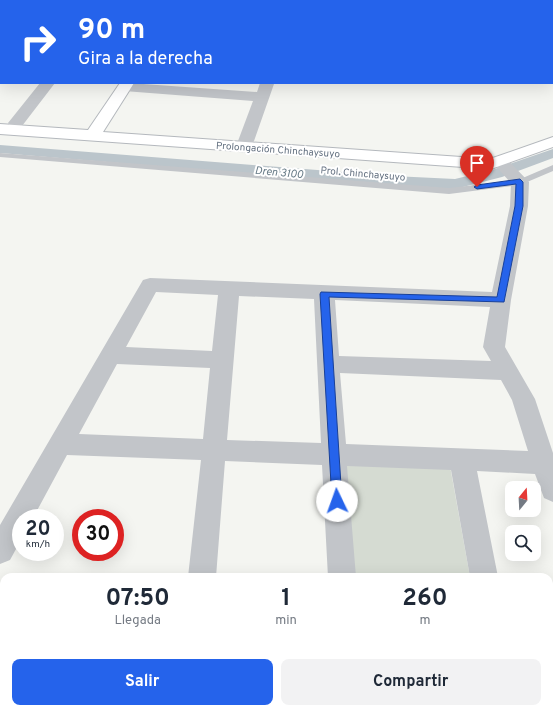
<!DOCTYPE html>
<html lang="es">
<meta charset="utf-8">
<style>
:root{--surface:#fff;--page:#f2f2f3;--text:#1f2937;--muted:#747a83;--accent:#2563eb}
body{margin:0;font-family:Overpass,sans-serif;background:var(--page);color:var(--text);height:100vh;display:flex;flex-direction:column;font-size:15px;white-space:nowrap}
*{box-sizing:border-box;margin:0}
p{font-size:13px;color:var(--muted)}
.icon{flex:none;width:22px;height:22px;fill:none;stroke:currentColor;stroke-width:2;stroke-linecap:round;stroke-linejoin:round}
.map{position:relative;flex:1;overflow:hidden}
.details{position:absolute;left:0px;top:573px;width:553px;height:140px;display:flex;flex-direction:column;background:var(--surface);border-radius:12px 12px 0 0;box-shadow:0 4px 16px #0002}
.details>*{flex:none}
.guide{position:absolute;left:0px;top:0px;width:553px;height:84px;box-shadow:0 4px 16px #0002;background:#2563eb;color:#fff;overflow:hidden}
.needle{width:26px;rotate:18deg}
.fabs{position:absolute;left:505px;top:481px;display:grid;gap:8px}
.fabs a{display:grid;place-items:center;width:36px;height:36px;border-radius:8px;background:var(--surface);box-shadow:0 4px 16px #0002;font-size:20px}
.speed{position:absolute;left:12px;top:509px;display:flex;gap:8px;font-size:20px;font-weight:700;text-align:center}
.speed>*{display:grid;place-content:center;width:52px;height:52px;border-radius:50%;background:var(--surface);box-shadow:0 4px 16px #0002;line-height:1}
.speed small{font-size:10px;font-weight:400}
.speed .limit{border:6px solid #d22;background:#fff;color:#111}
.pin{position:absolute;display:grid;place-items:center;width:34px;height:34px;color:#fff;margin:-41px -17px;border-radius:50% 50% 50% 0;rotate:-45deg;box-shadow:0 0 4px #0007}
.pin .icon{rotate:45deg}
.me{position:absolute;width:44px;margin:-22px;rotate:357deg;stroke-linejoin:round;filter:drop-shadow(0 0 3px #0008)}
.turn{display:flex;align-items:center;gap:14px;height:84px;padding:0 12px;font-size:18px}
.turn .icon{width:52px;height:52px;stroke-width:2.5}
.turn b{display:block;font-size:28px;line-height:34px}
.eta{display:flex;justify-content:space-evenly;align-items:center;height:68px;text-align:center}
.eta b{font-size:24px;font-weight:700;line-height:28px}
.primary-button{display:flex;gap:8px;margin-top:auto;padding:8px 12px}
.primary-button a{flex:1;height:46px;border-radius:8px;background:var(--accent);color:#fff;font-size:16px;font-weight:700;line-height:46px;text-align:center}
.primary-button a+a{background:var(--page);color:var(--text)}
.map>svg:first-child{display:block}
.green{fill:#d5dbd2}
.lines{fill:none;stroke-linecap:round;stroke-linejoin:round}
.stream{fill:#bbc5cb;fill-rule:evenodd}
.canal{fill:#bbc5cb;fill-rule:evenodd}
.secondary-casing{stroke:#b4b8bd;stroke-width:2}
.path{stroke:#babcbe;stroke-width:3;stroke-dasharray:2.5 2.5;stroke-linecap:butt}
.lane{fill:#c2c5c9;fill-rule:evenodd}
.street{fill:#c2c5c9;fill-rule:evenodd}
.secondary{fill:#fff;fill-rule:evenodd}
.route{fill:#2563eb;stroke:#184099}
.labels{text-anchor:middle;stroke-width:4;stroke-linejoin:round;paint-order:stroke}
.far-street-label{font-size:10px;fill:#647181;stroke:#fff}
.far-water-label{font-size:11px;font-style:italic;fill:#657985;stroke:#fff}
</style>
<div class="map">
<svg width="553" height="713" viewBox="0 0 553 713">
<rect width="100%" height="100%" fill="#f4f5f1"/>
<path class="green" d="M342 461 450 466 470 577H350Z
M359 709H496V713H359Z"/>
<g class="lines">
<path class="stream" d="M0 11H1V13H0Z
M552 48H553V50H552Z"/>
<path class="canal" d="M0 145 393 176 455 179 492 170 553 149V158L502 177 455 189 393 186 0 153Z"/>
<defs>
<path id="secondary" d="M120 83H134L103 132 490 159 553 137V147L491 169 0 134V124L88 130Z"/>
</defs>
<use href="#secondary" class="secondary-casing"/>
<path class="path" d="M426 713 428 709"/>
<path class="lane" d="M0 153 449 188 518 180 553 165V171L520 185 449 194 0 157Z"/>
<path class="street" d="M128 0H140V1H128Z
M368 0H380V1H368Z
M40 83H55L22 126 16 128 10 126 8 123Z
M129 83 257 92 260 83 274 84 254 141 252 144 246 146 240 144 238 141 253 101 124 91 119 90 117 87 119 84Z
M499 156 505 157 529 182 528 206 511 300 505 347 535 399 553 453V502L544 498 535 474 477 471 498 577H470L451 470 347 466 356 577H328L322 465 225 461 216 577H188L201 460 67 455 33 518H21V540L10 560 0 564V525L143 280 150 278 492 292 510 206 511 183 491 161 493 157ZM156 292 218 295 212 351 126 347ZM239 296 314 299 321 443 227 440ZM335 300 490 307 483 347 491 361 339 356ZM117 364 210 368 203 439 79 434ZM340 373 501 380 512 400 528 451 346 444Z
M0 660H4V690H0Z
M549 684H553V713H542L537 709H549Z
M173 709H205V713H173Z
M334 709H366V713H334Z
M494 709H526V713H494Z"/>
<use href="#secondary" class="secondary"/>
</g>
<path class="route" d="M520 179 523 182V206L504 302 329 297 342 501 341 504 337 506 333 504 332 501 320 294 321 292 497 297 515 206 516 184 477 189 474 187 477 185Z"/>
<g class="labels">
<g class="far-street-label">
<text transform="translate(278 149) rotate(4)" y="4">Prolongación Chinchaysuyo</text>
<text transform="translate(363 173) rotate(5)" y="4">Prol. Chinchaysuyo</text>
</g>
<g class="far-water-label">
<text transform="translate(279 172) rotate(5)" y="4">Dren 3100</text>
</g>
</g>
</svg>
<div class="fabs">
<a><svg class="needle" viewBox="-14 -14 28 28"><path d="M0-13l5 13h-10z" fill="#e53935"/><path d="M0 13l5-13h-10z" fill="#747a83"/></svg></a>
<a><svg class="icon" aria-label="search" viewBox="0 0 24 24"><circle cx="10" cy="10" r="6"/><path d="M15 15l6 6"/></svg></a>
</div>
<div class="speed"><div>20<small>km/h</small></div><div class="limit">30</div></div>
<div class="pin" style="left:477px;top:187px;background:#d93025"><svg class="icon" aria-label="arrive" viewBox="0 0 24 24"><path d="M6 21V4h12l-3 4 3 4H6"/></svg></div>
<svg class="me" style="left:337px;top:501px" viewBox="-20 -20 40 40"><circle r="19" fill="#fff"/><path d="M0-13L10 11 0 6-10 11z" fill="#2563eb"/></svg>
<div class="guide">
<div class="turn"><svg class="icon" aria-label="right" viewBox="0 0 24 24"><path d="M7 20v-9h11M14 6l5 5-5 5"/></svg><div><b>90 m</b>Gira a la derecha</div></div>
</div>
<section class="details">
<div class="eta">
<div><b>07:50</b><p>Llegada</p></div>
<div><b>1</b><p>min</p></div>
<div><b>260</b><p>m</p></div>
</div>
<div class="primary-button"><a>Salir</a><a>Compartir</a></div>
</section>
</div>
